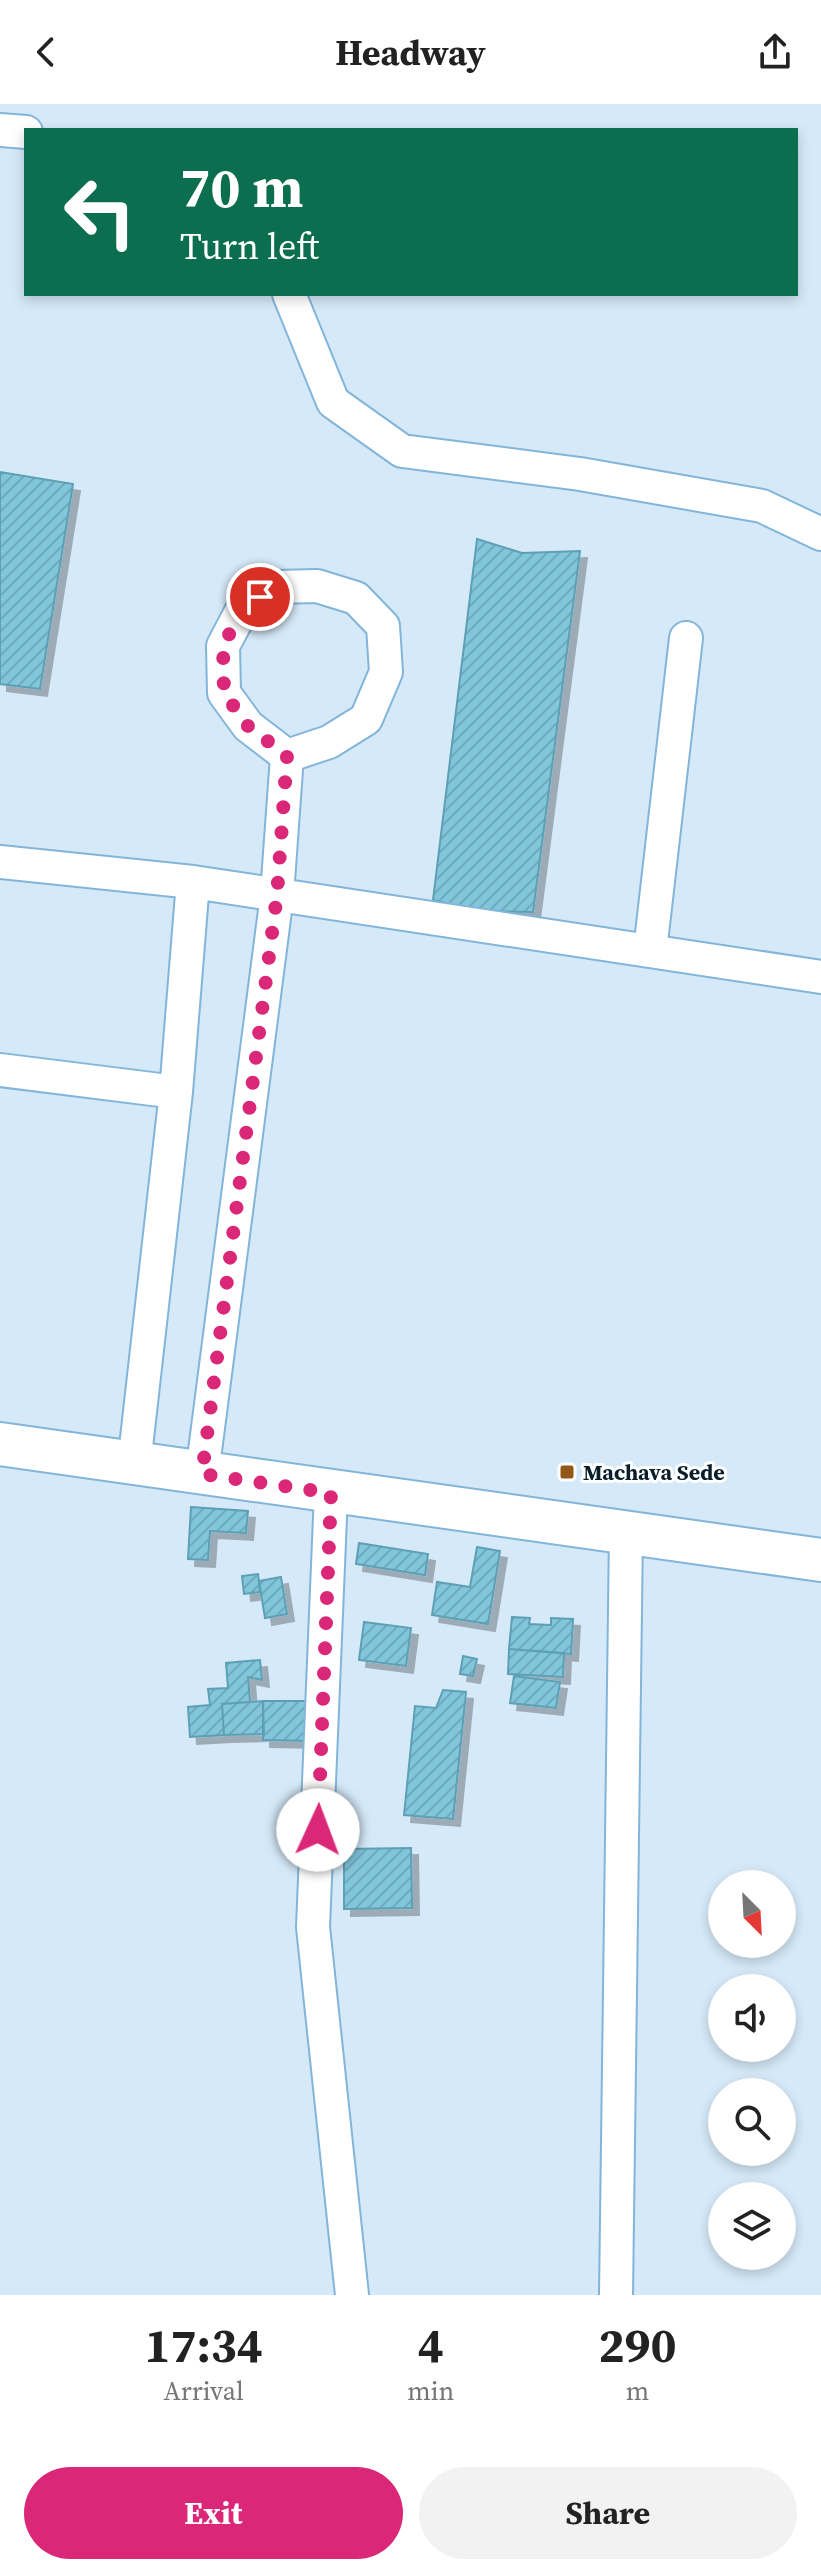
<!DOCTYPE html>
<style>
:root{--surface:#fff;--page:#f2f2f2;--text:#222;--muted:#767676;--accent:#db2777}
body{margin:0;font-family:"Source Serif 4",serif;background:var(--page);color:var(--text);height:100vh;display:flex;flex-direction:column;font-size:30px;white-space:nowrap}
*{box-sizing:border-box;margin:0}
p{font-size:26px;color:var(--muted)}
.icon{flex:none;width:44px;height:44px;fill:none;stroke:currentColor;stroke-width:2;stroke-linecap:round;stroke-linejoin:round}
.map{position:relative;height:2191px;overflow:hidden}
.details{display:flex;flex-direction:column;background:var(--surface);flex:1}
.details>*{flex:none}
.guide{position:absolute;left:24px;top:24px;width:774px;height:168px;border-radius:0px;box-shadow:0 4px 12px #0003;background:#0b6e4f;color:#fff;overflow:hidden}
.needle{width:52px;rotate:156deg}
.buttons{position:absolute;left:708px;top:1766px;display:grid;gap:16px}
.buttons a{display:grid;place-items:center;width:88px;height:88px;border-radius:50%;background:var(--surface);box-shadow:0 4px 12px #0003;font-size:40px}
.pin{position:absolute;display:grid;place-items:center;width:68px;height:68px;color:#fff;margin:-34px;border:4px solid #fff;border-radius:50%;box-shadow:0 2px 8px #0007}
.me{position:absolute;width:88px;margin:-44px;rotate:2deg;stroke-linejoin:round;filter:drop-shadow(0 0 6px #0008)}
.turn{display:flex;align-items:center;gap:28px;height:168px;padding:0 24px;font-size:36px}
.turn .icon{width:104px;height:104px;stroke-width:2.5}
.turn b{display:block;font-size:56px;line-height:68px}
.eta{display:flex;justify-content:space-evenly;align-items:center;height:136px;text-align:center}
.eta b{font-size:48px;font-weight:700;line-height:56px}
.primary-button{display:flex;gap:16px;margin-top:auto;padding:16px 24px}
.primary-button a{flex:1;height:92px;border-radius:48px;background:var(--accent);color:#fff;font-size:32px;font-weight:700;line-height:92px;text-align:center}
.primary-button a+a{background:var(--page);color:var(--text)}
header{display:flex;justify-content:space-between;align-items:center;height:104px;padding:0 24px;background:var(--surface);font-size:36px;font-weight:700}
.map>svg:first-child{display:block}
.building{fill:url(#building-hatch);stroke:#5da0b5;stroke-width:2;filter:url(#shadow)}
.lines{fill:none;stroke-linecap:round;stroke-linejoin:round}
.minor-casing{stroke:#82b5d9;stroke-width:36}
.major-casing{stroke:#82b5d9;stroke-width:46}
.minor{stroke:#fff;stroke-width:32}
.major{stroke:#fff;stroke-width:42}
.route{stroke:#db2777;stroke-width:14;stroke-dasharray:0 25.2}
.poi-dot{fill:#935619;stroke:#fff;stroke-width:3}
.labels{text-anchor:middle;stroke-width:6;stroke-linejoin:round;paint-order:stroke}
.poi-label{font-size:22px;font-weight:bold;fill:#091e2b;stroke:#fff;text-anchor:start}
</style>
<header><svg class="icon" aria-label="back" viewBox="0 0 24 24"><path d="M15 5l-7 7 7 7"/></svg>Headway<svg class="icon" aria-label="share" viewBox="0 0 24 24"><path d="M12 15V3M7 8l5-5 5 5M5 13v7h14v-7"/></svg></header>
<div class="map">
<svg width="821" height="2191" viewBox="0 0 821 2191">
<defs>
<pattern id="building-hatch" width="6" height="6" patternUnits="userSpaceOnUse" patternTransform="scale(2)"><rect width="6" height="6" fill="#82c6dc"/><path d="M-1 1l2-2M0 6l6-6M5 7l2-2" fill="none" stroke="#6faabd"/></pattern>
<filter id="shadow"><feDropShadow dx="7" dy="7" stdDeviation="0" flood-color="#0004"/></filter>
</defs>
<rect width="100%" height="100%" fill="#d5e9f8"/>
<path class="building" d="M0 368 73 380 40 585 0 580Z
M477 435 522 449 580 447 533 808 479 807 433 796Z
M191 1403 248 1407 246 1429 210 1427 208 1456 188 1455Z
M359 1439 428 1450 425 1471 356 1460Z
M477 1443 500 1447 488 1520 432 1511 437 1478 470 1483Z
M258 1470 260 1488 244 1490 242 1472Z
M281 1473 287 1510 265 1514 259 1477Z
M512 1513 530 1514 529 1520 551 1521V1514L573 1515 571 1550 509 1545Z
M364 1518 411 1524 406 1562 359 1556Z
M509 1545 564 1549 563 1573 508 1570Z
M463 1552 477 1555 473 1572 460 1570Z
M260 1556 262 1576 248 1573 250 1598 222 1600 224 1631 190 1633 188 1603 210 1601 208 1585 228 1584 226 1559Z
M514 1572 560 1578 556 1604 510 1599Z
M443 1586 466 1588 453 1715 404 1711 415 1602 436 1604Z
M263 1597 264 1630 224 1631 222 1600Z
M263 1597H311V1637L263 1636Z
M411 1744 412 1804 344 1805V1745Z"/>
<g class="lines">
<defs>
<path id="minor" d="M0 26 26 28
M289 190 333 298 402 347 580 370 762 402 821 430
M317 482 356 494 383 522 386 568 366 615 329 638 287 652 248 622 224 589 223 542 244 502 276 483Z
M0 758 193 778 176 988 134 1361
M193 778 821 873
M650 847 686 534
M0 966 176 988
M202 1370 277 791 287 652
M331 1389 313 1823 352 2191
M616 2191 626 1429"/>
<path id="major" d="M0 1340 821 1456"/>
</defs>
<use href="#minor" class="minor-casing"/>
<use href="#major" class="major-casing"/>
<use href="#minor" class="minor"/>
<use href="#major" class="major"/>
</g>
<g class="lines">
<path class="route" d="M260 493 244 502 223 542 224 589 248 622 287 652 277 791 202 1370 331 1389 318 1726"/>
</g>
<rect class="poi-dot" x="559" y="1360" width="16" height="16" rx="4"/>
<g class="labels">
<g class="poi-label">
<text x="583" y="1376">Machava Sede</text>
</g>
</g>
</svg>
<div class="buttons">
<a><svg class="needle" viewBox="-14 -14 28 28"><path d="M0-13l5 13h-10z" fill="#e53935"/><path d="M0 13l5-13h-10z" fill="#767676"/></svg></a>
<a><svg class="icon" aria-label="sound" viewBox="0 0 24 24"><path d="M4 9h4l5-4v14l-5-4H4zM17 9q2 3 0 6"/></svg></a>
<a><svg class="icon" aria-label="search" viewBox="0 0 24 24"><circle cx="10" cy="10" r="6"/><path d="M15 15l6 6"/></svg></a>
<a><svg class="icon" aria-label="layers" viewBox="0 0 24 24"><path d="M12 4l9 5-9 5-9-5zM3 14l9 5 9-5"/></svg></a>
</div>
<div class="pin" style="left:260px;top:493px;background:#d93025"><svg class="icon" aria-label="arrive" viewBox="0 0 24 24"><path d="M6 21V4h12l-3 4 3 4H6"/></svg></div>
<svg class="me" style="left:318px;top:1726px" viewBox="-20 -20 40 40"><circle r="19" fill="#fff"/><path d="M0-13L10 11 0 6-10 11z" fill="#db2777"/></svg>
<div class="guide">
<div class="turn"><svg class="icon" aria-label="left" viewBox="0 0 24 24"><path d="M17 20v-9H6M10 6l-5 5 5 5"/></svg><div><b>70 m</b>Turn left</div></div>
</div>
</div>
<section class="details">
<div class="eta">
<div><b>17:34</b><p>Arrival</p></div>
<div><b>4</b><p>min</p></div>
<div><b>290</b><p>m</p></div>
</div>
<div class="primary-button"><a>Exit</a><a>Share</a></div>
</section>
